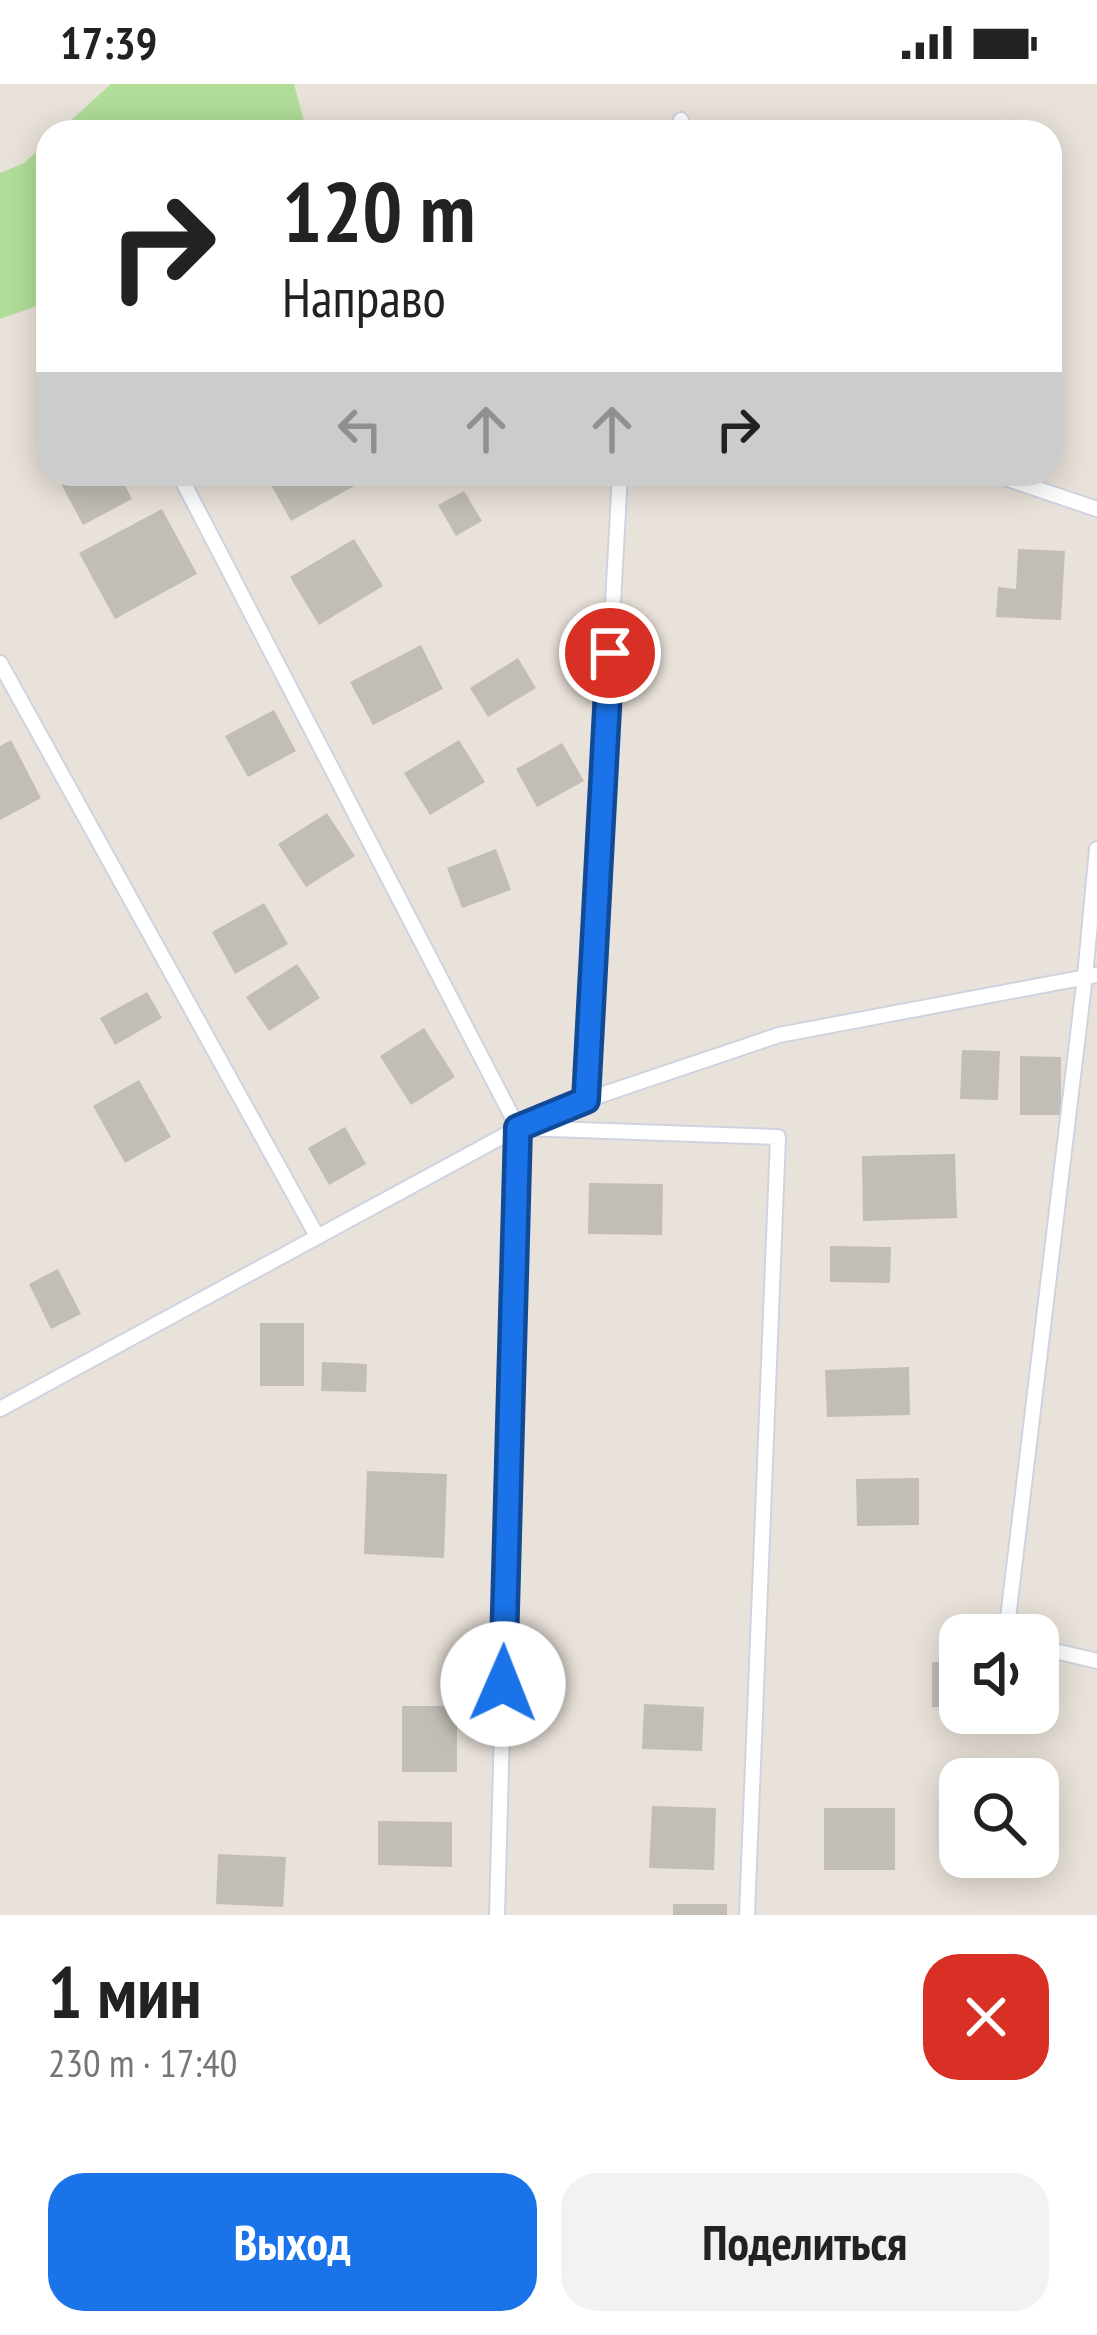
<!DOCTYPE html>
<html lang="ru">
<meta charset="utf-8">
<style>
:root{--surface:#fff;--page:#f2f2f2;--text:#222;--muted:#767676;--accent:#1a73e8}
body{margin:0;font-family:"PT Sans Narrow",sans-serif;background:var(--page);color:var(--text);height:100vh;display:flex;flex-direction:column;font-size:45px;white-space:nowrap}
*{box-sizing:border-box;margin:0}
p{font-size:39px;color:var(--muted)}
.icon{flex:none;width:66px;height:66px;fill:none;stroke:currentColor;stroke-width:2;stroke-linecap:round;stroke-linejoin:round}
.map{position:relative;height:1831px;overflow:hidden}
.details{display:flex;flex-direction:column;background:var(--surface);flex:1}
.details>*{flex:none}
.hud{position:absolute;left:36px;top:36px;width:1026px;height:366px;border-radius:36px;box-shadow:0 6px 30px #0003;background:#fff;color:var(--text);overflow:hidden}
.buttons{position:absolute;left:939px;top:1530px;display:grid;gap:24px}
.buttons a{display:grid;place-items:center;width:120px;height:120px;border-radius:24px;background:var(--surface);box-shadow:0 6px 30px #0003;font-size:60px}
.pin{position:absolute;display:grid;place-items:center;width:102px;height:102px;color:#fff;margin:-51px;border:6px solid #fff;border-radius:50%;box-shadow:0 3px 12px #0007}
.me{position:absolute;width:132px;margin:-66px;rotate:1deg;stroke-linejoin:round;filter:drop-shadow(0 0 9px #0008)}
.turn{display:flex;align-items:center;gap:42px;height:252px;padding:0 48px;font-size:54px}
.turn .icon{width:156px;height:156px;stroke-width:2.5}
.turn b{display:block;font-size:84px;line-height:102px}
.lanes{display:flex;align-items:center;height:114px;padding:0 48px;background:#0003;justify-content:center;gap:60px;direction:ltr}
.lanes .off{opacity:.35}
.round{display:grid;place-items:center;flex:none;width:126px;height:126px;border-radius:36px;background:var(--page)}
.headline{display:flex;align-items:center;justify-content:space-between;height:204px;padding:0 48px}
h1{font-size:72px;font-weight:700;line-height:90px}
.button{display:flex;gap:24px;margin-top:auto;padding:24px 48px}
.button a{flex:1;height:138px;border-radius:36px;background:var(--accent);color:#fff;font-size:48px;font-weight:700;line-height:138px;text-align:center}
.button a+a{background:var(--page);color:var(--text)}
.status{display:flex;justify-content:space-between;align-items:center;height:84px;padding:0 60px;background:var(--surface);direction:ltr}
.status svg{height:33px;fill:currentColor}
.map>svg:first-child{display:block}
.green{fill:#b1dd99}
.building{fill:#c2bdb6}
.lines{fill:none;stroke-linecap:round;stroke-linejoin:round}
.service-casing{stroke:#cfd3e0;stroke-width:18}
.service{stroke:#fff;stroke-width:14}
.route-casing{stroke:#114b97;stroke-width:30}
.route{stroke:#1a73e8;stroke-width:21}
</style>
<div class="status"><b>17:39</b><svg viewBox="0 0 49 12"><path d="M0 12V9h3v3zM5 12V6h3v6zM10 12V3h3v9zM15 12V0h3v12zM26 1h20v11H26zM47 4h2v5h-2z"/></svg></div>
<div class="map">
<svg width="1097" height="1831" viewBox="0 0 1097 1831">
<rect width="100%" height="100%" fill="#e9e2da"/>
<path class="green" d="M111 0H294L307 48H58Z
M48 57V218L0 235V89L24 79Z"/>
<path class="building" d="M65 390H119L132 415 83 441 58 394Z
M265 390H364L367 395 291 437Z
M464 407 482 437 456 452 438 421Z
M162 425 197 490 115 535 79 469Z
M354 455 383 502 319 541 290 493Z
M1018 465 1065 467 1061 536 996 533 998 503 1016 505Z
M421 561 443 605 373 641 350 598Z
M518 574 536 604 488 633 470 604Z
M274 626 296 667 248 693 225 652Z
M11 656 41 714 0 736V662Z
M459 656 485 698 430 731 404 689Z
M562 659 584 697 537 723 516 685Z
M327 729 355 772 306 803 278 760Z
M496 765 511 806 462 824 447 784Z
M264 819 288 860 235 890 212 848Z
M297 880 320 914 269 947 246 913Z
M147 908 162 934 115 961 100 934Z
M424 944 455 993 411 1021 380 972Z
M962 966 1000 967 998 1016 960 1015Z
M1020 972 1061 973V1031H1020Z
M139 996 171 1053 125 1079 93 1022Z
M345 1043 366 1080 329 1101 308 1064Z
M955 1070 957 1134 863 1137 862 1072Z
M589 1099 663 1100 662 1151 588 1150Z
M830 1162 891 1163 890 1199 830 1198Z
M58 1185 81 1230 51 1245 29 1200Z
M260 1239H304V1302H260Z
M322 1278 367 1280 366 1308 321 1307Z
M909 1283 910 1331 827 1333 825 1286Z
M367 1387 447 1390 444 1474 364 1470Z
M919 1394V1441L857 1442 856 1395Z
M932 1578H960V1623H932Z
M644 1620 704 1623 702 1667 642 1665Z
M402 1622H457V1688H402Z
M652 1722 716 1724 714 1786 649 1784Z
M824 1724H895V1786H824Z
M378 1737 452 1738V1783L378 1781Z
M218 1770 286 1773 283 1823 216 1820Z
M673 1820H727V1831H673Z"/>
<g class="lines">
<defs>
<path id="service" d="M680 48 681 36
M179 390 518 1044 497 1831
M993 390 1097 425
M0 579 317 1152
M586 1016 620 390
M523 1044 778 1053 747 1831
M0 1325 518 1044 586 1016 779 951 1097 891
M1006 1551 1085 892 1097 765
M1038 1563 1097 1577"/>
</defs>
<use href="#service" class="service-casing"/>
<use href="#service" class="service"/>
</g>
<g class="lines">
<defs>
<path id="route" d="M503 1600 518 1044 586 1016 610 569"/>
</defs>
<use href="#route" class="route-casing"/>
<use href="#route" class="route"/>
</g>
</svg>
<div class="buttons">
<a><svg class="icon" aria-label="sound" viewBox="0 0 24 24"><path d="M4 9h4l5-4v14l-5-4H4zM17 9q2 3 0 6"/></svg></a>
<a><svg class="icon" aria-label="search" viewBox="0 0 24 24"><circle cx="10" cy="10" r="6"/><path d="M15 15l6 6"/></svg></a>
</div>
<div class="pin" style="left:610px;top:569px;background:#d93025"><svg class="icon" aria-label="arrive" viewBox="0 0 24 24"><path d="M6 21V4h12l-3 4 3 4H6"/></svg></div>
<svg class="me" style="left:503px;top:1600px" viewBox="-20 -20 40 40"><circle r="19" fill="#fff"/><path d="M0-13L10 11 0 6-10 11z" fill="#1a73e8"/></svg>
<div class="hud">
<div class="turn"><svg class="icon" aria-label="right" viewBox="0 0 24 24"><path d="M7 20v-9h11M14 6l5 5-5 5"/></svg><div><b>120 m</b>Направо</div></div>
<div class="lanes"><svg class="icon off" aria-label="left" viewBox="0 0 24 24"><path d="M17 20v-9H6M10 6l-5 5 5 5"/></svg><svg class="icon off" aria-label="ahead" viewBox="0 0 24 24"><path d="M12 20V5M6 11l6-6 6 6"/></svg><svg class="icon off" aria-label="ahead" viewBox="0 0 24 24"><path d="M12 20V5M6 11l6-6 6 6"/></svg><svg class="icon" aria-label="right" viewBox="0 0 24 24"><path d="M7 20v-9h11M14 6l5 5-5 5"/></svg></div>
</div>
</div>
<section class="details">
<div class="headline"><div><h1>1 мин</h1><p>230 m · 17:40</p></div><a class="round" style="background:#d93025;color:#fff"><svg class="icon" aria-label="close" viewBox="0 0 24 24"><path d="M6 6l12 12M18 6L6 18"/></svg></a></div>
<div class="button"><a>Выход</a><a>Поделиться</a></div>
</section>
